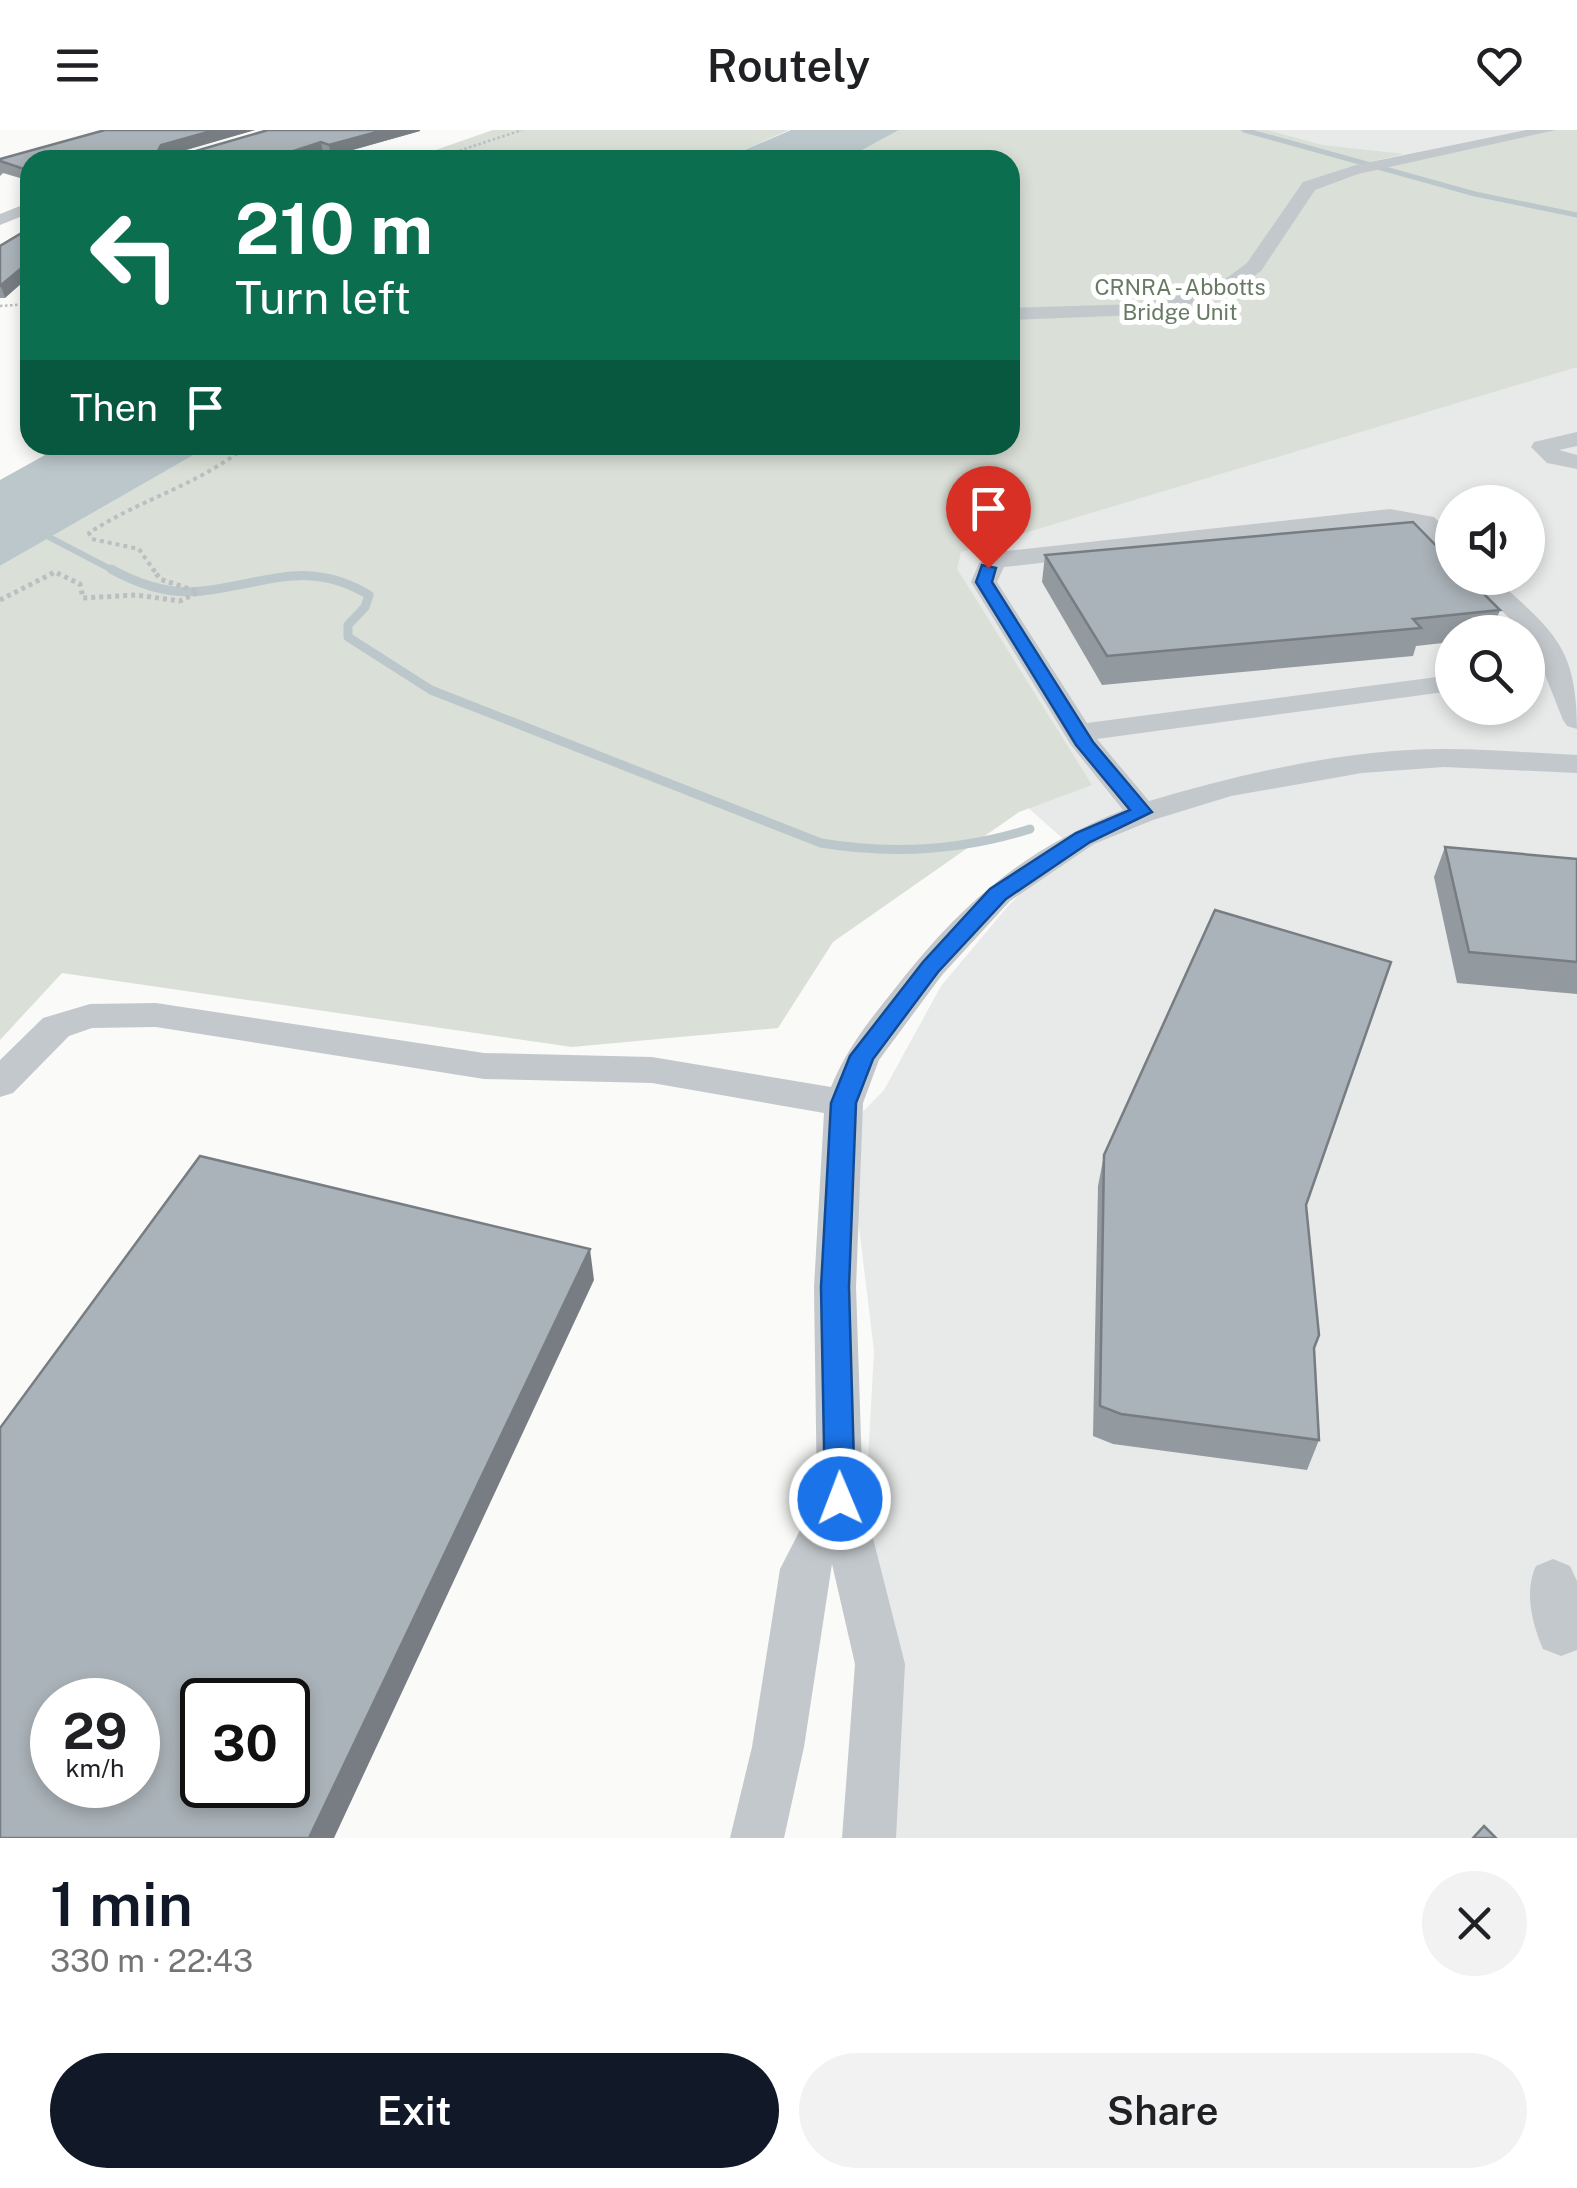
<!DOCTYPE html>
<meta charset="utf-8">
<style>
:root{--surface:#fff;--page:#f2f2f2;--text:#202124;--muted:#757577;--accent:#111827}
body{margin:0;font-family:"Public Sans",sans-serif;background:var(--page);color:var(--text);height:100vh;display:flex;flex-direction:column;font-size:38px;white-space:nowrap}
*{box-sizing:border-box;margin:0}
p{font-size:32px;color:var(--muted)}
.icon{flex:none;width:55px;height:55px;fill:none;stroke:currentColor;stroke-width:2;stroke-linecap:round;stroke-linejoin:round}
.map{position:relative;height:1708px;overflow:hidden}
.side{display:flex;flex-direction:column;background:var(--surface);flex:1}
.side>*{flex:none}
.hud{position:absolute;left:20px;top:20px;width:1000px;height:305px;border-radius:30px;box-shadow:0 5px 15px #0003;background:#0b6e4f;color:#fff;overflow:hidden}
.tools{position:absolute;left:1435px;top:355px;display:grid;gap:20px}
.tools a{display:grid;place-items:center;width:110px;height:110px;border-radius:50%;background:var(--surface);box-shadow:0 5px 15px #0003;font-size:50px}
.speed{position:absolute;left:30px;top:1548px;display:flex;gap:20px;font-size:50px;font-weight:700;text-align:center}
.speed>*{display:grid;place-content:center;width:130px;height:130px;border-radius:50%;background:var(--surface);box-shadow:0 5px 15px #0003;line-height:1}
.speed small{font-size:25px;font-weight:400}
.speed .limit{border:5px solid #111;border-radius:15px;background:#fff;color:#111}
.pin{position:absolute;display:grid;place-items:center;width:85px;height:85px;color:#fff;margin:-102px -42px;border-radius:50% 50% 50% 0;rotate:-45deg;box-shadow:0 0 10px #0007}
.pin .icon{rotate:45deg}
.me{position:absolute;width:110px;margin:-55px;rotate:359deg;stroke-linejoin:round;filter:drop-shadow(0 0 8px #0008)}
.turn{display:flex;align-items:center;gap:35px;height:210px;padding:0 50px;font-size:45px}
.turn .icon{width:130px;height:130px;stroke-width:2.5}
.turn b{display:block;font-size:70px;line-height:85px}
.then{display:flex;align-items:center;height:95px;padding:0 50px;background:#0003;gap:20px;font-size:38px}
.round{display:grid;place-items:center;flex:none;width:105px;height:105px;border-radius:52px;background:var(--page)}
.overview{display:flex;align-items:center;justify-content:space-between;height:170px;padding:0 50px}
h1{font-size:60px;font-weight:600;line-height:75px;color:var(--accent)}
.primary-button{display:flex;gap:20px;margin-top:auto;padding:20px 50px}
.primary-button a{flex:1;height:115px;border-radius:60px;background:var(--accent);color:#fff;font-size:40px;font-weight:600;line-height:115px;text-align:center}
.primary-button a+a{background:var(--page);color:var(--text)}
header{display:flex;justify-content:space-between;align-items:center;height:130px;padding:0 50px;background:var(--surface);font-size:45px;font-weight:600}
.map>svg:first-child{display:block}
.built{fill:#e8e9e9;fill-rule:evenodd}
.green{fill:#dadfd7}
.water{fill:#bbc7cb}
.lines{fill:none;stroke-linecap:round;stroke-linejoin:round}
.stream-far2{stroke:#bbc7cb;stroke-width:5}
.stream-far1{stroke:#bbc7cb;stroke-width:6}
.stream{stroke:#bbc7cb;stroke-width:9}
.path-far2{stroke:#bbbfc2;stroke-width:2.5;stroke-dasharray:2.5 2.5;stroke-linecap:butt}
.path-far1{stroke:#bbbfc2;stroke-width:4;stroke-dasharray:4 4;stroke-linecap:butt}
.path{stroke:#bbbfc2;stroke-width:5;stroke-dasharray:4 4;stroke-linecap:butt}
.minor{fill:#c3c8cc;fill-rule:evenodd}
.wall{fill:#929a9f}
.shaded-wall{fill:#777d82}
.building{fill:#aab3b9;stroke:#777d82;stroke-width:2.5;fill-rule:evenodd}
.route{fill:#1a73e8;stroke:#114b97;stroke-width:2.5}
.labels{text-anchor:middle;stroke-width:10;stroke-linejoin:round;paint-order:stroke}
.far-park-label{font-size:22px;fill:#687a64;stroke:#fff}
</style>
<header><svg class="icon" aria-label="menu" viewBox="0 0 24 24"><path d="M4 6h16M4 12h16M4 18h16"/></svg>Routely<svg class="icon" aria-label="heart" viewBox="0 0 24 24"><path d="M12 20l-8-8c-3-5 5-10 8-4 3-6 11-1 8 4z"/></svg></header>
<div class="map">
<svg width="1577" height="1708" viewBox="0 0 1577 1708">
<rect width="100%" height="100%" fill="#fafaf8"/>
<path class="built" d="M1254 0H1527L1349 37Z
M1577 226V1708H847L874 1221 847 998 884 960 941 856 1008 776 1070 715 788 464ZM1452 372H1528V448H1452ZM1452 502H1528V578H1452Z"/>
<path class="green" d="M493 0H789L721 30H407Z
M899 0H1267L1322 15 1404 24 1352 36 1528 0H1577V237L961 422 957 439 1092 655 1019 682 833 812 778 898 572 917 62 843 0 910V436L211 315H1010V30H844Z"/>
<path class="water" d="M791 0H899L844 30H721Z
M63 315H211L0 436V350Z"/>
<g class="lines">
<path class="stream-far2" d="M1244 0 1475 64 1577 85"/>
<path class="stream-far1" d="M49 407 116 442"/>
<path class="stream" d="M111 439C138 454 170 465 202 461 266 454 308 428 369 465L365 477 348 495V507L431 560 821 713C893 725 960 721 1030 699"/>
<path class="path-far2" d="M431 30 522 0
M0 176 30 174"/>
<path class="path-far1" d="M155 442 139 419 92 409 89 403C140 369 200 355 247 315"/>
<path class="path" d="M0 470 55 442 80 454 83 468 136 465 180 471 198 462 160 449 153 439"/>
<path class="minor" d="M1526 0H1556L1358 44 1315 60 1261 141 1237 158 1209 170 1138 185 1010 190V178L1138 174 1196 162 1224 150 1247 133 1303 52 1356 35Z
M30 72V83L0 95V84Z
M1577 302V316L1559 320 1577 325V339L1547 333 1531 317 1534 312Z
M1390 379 1434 387 1452 405V426L1443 424 1417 398 1390 393 1004 437 997 452 1087 593 1452 545V561L1097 609 1149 671C1244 643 1346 619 1445 619 1489 619 1533 623 1577 625V643L1444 637 1362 643 1231 666 1153 690 1094 714 1010 771 942 845 879 930 863 973 856 1157 863 1369 905 1534 896 1708H842L855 1534 832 1434 804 1617 784 1708H730L752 1617 780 1439 817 1367 814 1157 824 983 652 953 484 949 156 897 92 898 69 906 13 963 0 967V930L43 888 90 874 156 873 484 923 652 927 831 957C846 920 868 892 893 861 959 776 1022 720 1123 680L1071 615 971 452 979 433 997 422Z
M1469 448H1495C1552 501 1577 515 1577 599L1567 596 1563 590 1528 502H1523Z
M1553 1429 1570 1436 1577 1451V1520L1561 1526 1543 1519C1532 1494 1524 1461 1536 1436Z"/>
</g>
<path class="wall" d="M105 0H255L180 22 189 23 268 0H420V1L331 26 323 23 302 30H30V51L3 43 0 46V29Z
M0 116 5 168H0Z
M1045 425 1500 480 1492 502H1452V512L1416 516 1413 526 1102 555 1042 452Z
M1445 717 1577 729V864L1457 853 1434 747Z
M1104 1025 1306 1076 1319 1310 1307 1340 1113 1314 1093 1306 1098 1056Z"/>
<path class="shaded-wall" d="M215 0H255L164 26 159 19 161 15Z
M384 0H420V1L331 26 329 15Z
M321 12 323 23 302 30H270L269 29Z
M30 131V146L5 168 1 156Z
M590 1119 594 1150 334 1708H309Z"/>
<path class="building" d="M105 0H215L161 15 159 19 189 23 268 0H384L329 15 321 12 269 29 250 27 242 30H30V41L0 31V29Z
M30 98V131L0 156V116Z
M1413 392 1452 432V448H1468L1500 480 1413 489 1421 498 1107 526 1045 425Z
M1445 717 1577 729V832L1469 822Z
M1215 780 1391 832 1306 1075 1319 1205 1314 1218 1319 1310 1121 1284 1100 1276 1104 1025Z
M200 1026 590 1119 309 1708H0V1298ZM52 1570H138V1655H52ZM202 1570H288V1655H202Z
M1484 1696 1496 1708H1473Z"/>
<path class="route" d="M982 435 996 438 992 452 1093 612 1152 682 1090 712 1006 769 938 842 873 929 856 973 849 1157 855 1369 851 1379 840 1383 829 1379 825 1369 821 1157 831 973 850 926 923 832 990 759 1076 703 1130 680 1076 615 976 452Z"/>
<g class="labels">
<g class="far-park-label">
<text x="1180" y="165">CRNRA - Abbotts<tspan x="1180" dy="25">Bridge Unit</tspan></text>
</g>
</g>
</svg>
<div class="tools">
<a><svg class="icon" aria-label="sound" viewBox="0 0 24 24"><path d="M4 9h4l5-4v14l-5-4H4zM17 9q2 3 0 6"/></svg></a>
<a><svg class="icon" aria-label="search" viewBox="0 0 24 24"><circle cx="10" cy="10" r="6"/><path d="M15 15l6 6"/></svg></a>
</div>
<div class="speed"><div>29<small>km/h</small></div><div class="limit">30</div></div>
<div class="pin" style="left:988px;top:438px;background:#d93025"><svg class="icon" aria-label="arrive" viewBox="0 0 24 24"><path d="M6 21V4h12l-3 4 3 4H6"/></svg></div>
<svg class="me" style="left:840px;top:1369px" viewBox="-20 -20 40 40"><circle r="17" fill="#1a73e8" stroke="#fff" stroke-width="3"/><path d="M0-11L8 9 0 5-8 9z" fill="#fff"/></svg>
<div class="hud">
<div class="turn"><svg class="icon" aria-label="left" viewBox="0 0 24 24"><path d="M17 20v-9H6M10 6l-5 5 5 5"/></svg><div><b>210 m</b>Turn left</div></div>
<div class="then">Then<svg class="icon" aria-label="arrive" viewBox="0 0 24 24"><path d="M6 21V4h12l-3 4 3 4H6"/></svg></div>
</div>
</div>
<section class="side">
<div class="overview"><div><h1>1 min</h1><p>330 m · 22:43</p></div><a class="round"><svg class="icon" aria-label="close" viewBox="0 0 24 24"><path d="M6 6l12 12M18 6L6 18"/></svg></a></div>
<div class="primary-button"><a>Exit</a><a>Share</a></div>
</section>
